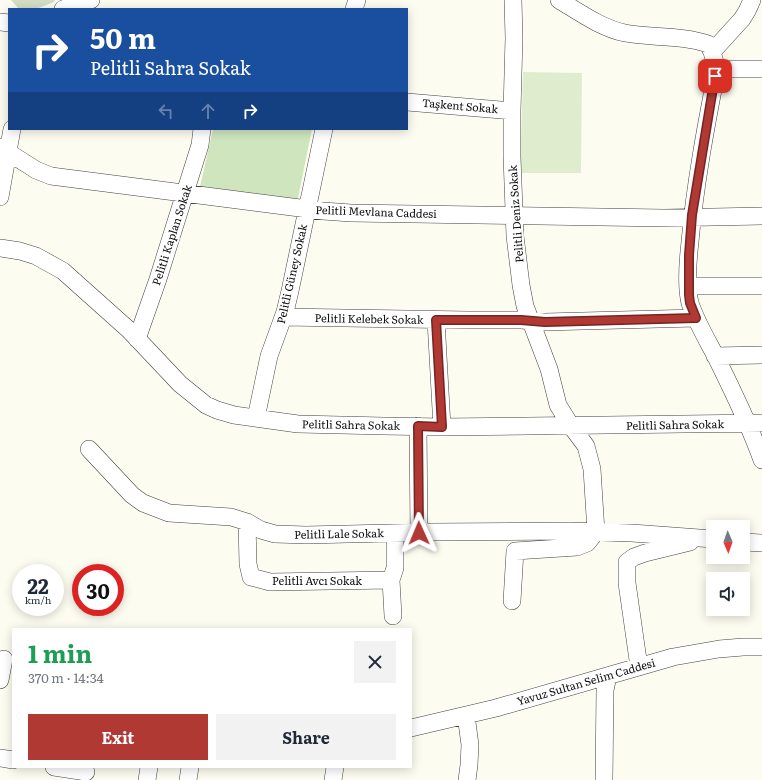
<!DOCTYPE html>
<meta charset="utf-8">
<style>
:root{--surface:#fff;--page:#f2f2f3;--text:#1f2937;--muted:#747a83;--accent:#b03934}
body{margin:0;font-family:Literata,serif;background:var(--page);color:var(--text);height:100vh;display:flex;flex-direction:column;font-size:15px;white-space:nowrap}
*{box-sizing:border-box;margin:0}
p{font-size:13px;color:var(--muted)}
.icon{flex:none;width:22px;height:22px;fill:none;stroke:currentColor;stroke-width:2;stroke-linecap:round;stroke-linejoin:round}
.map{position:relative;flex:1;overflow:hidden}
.drawer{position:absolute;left:12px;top:628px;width:400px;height:140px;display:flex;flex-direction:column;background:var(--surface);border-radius:0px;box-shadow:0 2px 10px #0003}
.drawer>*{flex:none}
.guide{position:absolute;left:8px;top:8px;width:400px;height:122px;border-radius:0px;box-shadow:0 2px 10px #0003;background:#1a4fa0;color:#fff;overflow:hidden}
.needle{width:26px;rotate:178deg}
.buttons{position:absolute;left:706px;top:520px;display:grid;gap:8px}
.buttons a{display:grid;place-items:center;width:44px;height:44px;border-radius:0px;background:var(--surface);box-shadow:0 2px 10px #0003;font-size:20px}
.speed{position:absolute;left:12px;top:564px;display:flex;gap:8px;font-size:20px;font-weight:700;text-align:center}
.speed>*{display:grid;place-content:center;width:52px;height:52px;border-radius:50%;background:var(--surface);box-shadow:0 2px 10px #0003;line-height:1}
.speed small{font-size:10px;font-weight:400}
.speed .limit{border:6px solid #d22;background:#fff;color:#111}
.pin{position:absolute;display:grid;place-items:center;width:34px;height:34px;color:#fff;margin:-17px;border-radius:8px;box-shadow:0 2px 6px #0006}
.me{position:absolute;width:44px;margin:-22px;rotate:359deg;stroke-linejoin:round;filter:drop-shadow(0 0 3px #0008)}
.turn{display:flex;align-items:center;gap:14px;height:84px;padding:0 16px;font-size:18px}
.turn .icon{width:52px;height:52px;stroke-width:2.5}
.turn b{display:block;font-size:28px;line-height:34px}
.lanes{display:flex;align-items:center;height:38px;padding:0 16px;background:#0003;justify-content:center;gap:20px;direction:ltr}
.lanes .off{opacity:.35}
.round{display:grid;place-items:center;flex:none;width:42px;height:42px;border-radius:0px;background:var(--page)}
.overview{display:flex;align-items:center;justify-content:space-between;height:68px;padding:0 16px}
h1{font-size:24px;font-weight:700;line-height:30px;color:#1e9e55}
.primary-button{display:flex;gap:8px;margin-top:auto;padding:8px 16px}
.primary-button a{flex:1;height:46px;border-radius:0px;background:var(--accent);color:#fff;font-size:16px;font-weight:700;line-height:46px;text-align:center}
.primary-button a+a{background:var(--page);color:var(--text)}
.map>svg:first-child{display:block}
.green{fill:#cee5bd}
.cemetery{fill:#d3dec3}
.pitch{fill:#dfedce}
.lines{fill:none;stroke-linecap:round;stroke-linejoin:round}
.minor-casing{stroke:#414141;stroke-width:18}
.minor{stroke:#fff;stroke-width:17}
.route-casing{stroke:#722522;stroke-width:10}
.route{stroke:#b03934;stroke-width:7}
.labels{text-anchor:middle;stroke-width:4;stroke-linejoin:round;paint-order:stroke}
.street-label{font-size:11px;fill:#0e0e0e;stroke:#fff}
</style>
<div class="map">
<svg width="762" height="780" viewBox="0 0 762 780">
<rect width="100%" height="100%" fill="#fdfcf0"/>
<path class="green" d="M213 129H312L297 203 200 187Z"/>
<path class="cemetery" d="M11 0H55L54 2 36 9H19Z"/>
<path class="pitch" d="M523 72 582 73 581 173H520Z"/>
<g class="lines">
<defs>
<path id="minor" d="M559 0C579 12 601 28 625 33 652 38 682 35 708 44L712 52 717 69C706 126 695 184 690 242 688 259 686 287 690 303 696 321 706 338 715 355 732 389 749 424 762 460
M63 9 83 1 91 0
M354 9 357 0
M0 22 9 23
M712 52 742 19 747 11 752 0
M717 69H762
M407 102 512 111
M0 147 36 170 51 176 323 211 351 213 664 218 762 216
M0 197 12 129
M0 248 20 251 36 256 63 271 129 330 180 384 206 405 217 410 234 415 298 424 384 426 442 427 762 423
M688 286H762
M283 317 468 320H521L545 322 696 318
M436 320 442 427
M137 339 158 279 200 145 202 129
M715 356 762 355
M256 418 269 356 285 312 290 291 324 129
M418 426 419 533
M89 449 132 495 143 503 169 513 231 517 247 522 261 530 275 534 306 535 431 532 570 531 632 533 713 539
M247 522 248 564 251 577 270 582 391 580 395 568V533
M743 542 762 543
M391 580 393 616
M512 601 515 551 577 547 587 543 596 532 592 469 586 446 571 426 558 405 549 369 525 306 521 285 515 236 512 157V111L514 38 513 0
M639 667 627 583V562L634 557 645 553 690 542
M0 680 4 659
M466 715 470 745 469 765 467 780
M411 728 496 708 673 657 719 649 743 647H762
M0 758 13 760
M54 767 86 772
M147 780 149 767
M188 780 190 767
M333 780 335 767
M604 780 605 690 608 676"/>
</defs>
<use href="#minor" class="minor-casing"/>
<use href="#minor" class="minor"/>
</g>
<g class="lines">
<defs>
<path id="route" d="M419 533 418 426 442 427 436 320H521L545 322 696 318 690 303 689 295V255L692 215 715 76"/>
</defs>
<use href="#route" class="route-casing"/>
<use href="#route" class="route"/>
</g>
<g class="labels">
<g class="street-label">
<text transform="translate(460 106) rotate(5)" y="4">Taşkent Sokak</text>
<text transform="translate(376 212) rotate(2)" y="4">Pelitli Mevlana Caddesi</text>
<text transform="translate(516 214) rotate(-94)" y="4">Pelitli Deniz Sokak</text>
<text transform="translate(172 235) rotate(-72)" y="4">Pelitli Kaplan Sokak</text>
<text transform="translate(292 274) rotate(-77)" y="4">Pelitli Güney Sokak</text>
<text transform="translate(369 319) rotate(1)" y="4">Pelitli Kelebek Sokak</text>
<text transform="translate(351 425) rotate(1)" y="4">Pelitli Sahra Sokak</text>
<text transform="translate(675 425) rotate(-1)" y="4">Pelitli Sahra Sokak</text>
<text transform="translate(339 534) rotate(-1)" y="4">Pelitli Lale Sokak</text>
<text x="317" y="585">Pelitli Avcı Sokak</text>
<text transform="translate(586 682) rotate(-16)" y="4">Yavuz Sultan Selim Caddesi</text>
</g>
</g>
</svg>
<div class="buttons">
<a><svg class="needle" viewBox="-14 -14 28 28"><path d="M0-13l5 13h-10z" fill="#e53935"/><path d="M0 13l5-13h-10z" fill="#747a83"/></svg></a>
<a><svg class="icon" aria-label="sound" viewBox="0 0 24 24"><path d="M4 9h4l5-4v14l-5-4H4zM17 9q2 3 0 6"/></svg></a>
</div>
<div class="speed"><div>22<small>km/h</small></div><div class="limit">30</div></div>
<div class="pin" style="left:715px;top:76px;background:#d93025"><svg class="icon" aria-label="arrive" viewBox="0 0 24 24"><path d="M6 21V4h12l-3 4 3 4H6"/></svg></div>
<svg class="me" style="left:419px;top:533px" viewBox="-20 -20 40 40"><path d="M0-17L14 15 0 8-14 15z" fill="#b03934" stroke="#fff" stroke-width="4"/></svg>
<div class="guide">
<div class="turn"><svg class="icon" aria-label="right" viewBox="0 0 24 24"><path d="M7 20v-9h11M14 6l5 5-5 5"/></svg><div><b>50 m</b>Pelitli Sahra Sokak</div></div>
<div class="lanes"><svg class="icon off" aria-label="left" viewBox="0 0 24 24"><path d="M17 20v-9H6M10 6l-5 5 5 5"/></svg><svg class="icon off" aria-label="ahead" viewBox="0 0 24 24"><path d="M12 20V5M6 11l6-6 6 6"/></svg><svg class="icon" aria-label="right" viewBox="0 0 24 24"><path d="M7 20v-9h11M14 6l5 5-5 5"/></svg></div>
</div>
<section class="drawer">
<div class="overview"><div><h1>1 min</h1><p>370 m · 14:34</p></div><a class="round"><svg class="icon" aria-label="close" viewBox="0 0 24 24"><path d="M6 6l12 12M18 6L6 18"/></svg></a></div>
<div class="primary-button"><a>Exit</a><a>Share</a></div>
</section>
</div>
